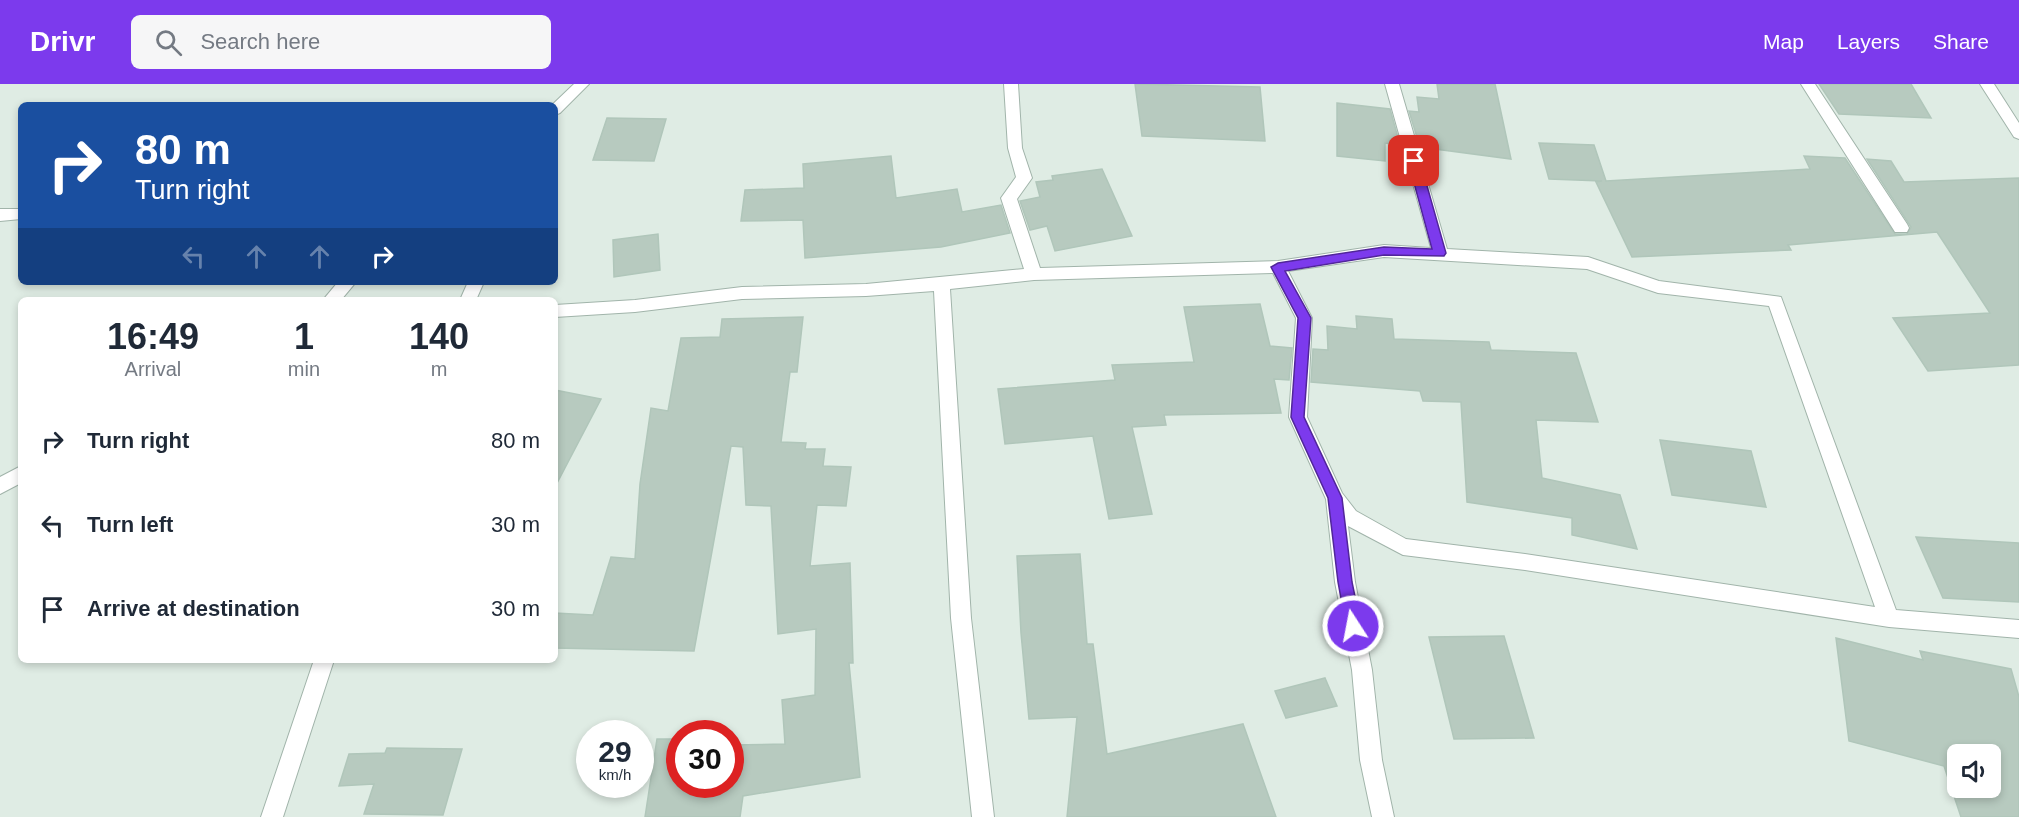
<!DOCTYPE html>
<style>
:root{--surface:#fff;--page:#f6f6f7;--text:#1f2937;--muted:#747a83;--accent:#7c3aed}
body{margin:0;font-family:Arial,sans-serif;background:var(--page);color:var(--text);height:100vh;display:flex;flex-direction:column;font-size:22px;white-space:nowrap}
*{box-sizing:border-box;margin:0}
p{font-size:20px;color:var(--muted)}
.icon{flex:none;width:33px;height:33px;fill:none;stroke:currentColor;stroke-width:2;stroke-linecap:round;stroke-linejoin:round}
.map{position:relative;flex:1;overflow:hidden}
.drawer{position:absolute;left:18px;top:213px;width:540px;height:366px;display:flex;flex-direction:column;background:var(--surface);border-radius:9px;box-shadow:0 3px 9px #0003}
.drawer>*{flex:none}
.banner{position:absolute;left:18px;top:18px;width:540px;height:183px;border-radius:9px;box-shadow:0 3px 9px #0003;background:#1a4fa0;color:#fff;overflow:hidden}
.buttons{position:absolute;left:1947px;top:660px;display:grid;gap:12px}
.buttons a{display:grid;place-items:center;width:54px;height:54px;border-radius:9px;background:var(--surface);box-shadow:0 3px 9px #0003;font-size:30px}
.speed{position:absolute;left:576px;top:636px;display:flex;gap:12px;font-size:30px;font-weight:700;text-align:center}
.speed>*{display:grid;place-content:center;width:78px;height:78px;border-radius:50%;background:var(--surface);box-shadow:0 3px 9px #0003;line-height:1}
.speed small{font-size:15px;font-weight:400}
.speed .limit{border:9px solid #d22;background:#fff;color:#111}
.pin{position:absolute;display:grid;place-items:center;width:51px;height:51px;color:#fff;margin:-26px;border-radius:12px;box-shadow:0 3px 9px #0006}
.me{position:absolute;width:66px;margin:-33px;rotate:349deg;stroke-linejoin:round;filter:drop-shadow(0 0 4px #0008)}
.turn{display:flex;align-items:center;gap:21px;height:126px;padding:0 18px;font-size:27px}
.turn .icon{width:78px;height:78px;stroke-width:2.5}
.turn b{display:block;font-size:42px;line-height:51px}
.lanes{display:flex;align-items:center;height:57px;padding:0 18px;background:#0003;justify-content:center;gap:30px;direction:ltr}
.lanes .off{opacity:.35}
.eta{display:flex;justify-content:space-evenly;align-items:center;height:102px;text-align:center}
.eta b{font-size:36px;font-weight:600;line-height:42px}
ul{padding:0;list-style:none}
li{display:flex;align-items:center;gap:18px;height:84px;padding:0 18px}
li div{flex:1}
li b{display:block;font-size:22px}
li em{font-style:normal}
header{display:flex;align-items:center;gap:36px;box-sizing:border-box;height:84px;padding:0 30px;background:var(--accent);color:#fff}
header strong{font-size:28px}
nav{display:flex;gap:33px;margin-inline-start:auto;font-size:21px}
.search{width:420px;height:54px;background:var(--page);display:flex;align-items:center;gap:15px;box-sizing:border-box;padding:0 21px;border-radius:9px;color:var(--muted);font-size:22px}
.map>svg:first-child{display:block}
.building{fill:#b7cabf;stroke:#b0c6ba;stroke-width:1.5;fill-rule:evenodd}
.lines{fill:none;stroke-linecap:round;stroke-linejoin:round}
.minor-casing{stroke:#a1b4aa;stroke-width:2}
.minor{fill:#fff;fill-rule:evenodd}
.route{fill:#7c3aed;stroke:#51269a;stroke-width:1.5}
</style>
<header>
<strong>Drivr</strong>
<div class="search"><svg class="icon" aria-label="search" viewBox="0 0 24 24"><circle cx="10" cy="10" r="6"/><path d="M15 15l6 6"/></svg>Search here</div>
<nav><a>Map</a><a>Layers</a><a>Share</a></nav>
</header>
<div class="map">
<svg width="2019" height="733" viewBox="0 0 2019 733">
<rect width="100%" height="100%" fill="#dfece4"/>
<path class="building" d="M1135 0 1260 3 1265 57 1142 52Z
M1437 0H1495L1511 75 1420 63 1409 27 1419 28 1417 13 1439 15Z
M1819 0H1911L1931 34 1839 30Z
M1337 19 1390 25 1400 61 1385 59V77L1337 72Z
M607 34 666 35 654 77 593 76Z
M1539 59 1594 61 1606 97 1810 85 1804 72 1845 74 1895 150H1907L1911 143 1867 75 1891 77 1904 98 2019 94V281L1928 287 1893 234 1990 229 1937 148 1788 161 1791 166 1632 173 1596 98 1602 97 1549 95Z
M891 72 896 114 957 105 962 128 1001 121 1010 149 941 163 805 174 803 136 741 137 745 106 804 104 803 80Z
M1102 85 1132 152 1055 167 1047 142 1030 146 1020 117 1040 113 1036 98 1053 96 1052 92Z
M658 150 660 186 614 193 613 156Z
M1260 220 1270 262 1292 264 1289 296 1274 295 1281 329 1164 331 1166 341 1132 343 1152 430 1109 435 1093 352 1005 360 998 305 1115 296 1112 281 1194 278 1184 223Z
M1356 232 1392 235 1394 255 1489 258 1491 266 1576 269 1598 338 1536 336 1542 394 1620 411 1637 465 1572 451V434L1467 418 1461 318 1423 317 1420 307 1311 298 1313 265 1328 266 1327 242 1357 245Z
M803 233 797 288H790L781 358 806 359 805 365H825L823 382 851 383 846 422 817 421 810 482 850 479 853 579H849L860 693 743 712 740 733H645L657 655H680V700H730V661L785 660 782 616 815 611 816 545 778 550 771 422 746 421 743 363 731 362 694 567 555 564V529L593 531 611 473 635 475 640 400 651 324 668 327 681 254 720 253 722 235Z
M555 306 601 315 555 403Z
M1660 356 1751 367 1766 423 1672 411Z
M1916 453 2019 459V518L1943 514Z
M1080 470 1087 560H1093L1107 670 1243 640 1276 733H1067L1077 633 1029 635 1021 549 1017 472Z
M1504 552 1534 654 1454 655 1429 553Z
M1836 554 1923 576 1920 567 2011 585 2019 613V733H1961L1944 682 1849 657ZM1958 670H1990V704H1958Z
M1325 594 1337 622 1286 634 1275 607Z
M722 642 721 650H690L691 643Z
M387 664 462 665 443 731 364 730 374 700 339 702 349 670 385 669Z"/>
<g class="lines">
<defs>
<path id="minor" d="M574 0H589L560 29 555 31V21H552Z
M1004 0H1018L1022 64 1032 94 1017 115 1040 184 1278 177 1384 161 1431 164 1385 0H1399L1447 165 1588 173 1659 197 1781 213 1896 526 2019 536V554L1889 543 1525 486 1403 471 1348 442 1355 498 1372 586 1382 676 1394 733H1372L1360 676 1352 586 1335 498 1326 415 1289 333 1296 234 1273 189 1034 196 950 205 971 534 994 733H972L951 534 934 207 866 212 742 215 635 228 555 233V221L635 216 742 203 866 200 1024 185 1001 114 1016 93 1008 64ZM1384 173 1587 185 1658 209 1769 222 1875 523 1525 470 1406 455 1356 427 1342 409 1307 333 1312 234 1288 187Z
M1801 0H1815L1907 140 1909 144 1907 148H1895Z
M1980 0H1994L2019 39V55L2014 53Z
M0 125H21V135L0 137Z
M338 198H356L341 216H323Z
M468 198H484L476 216H460Z
M21 382V399L0 410V393Z
M314 576H334L283 733H261Z"/>
</defs>
<use href="#minor" class="minor-casing"/>
<use href="#minor" class="minor"/>
</g>
<path class="route" d="M1414 74 1420 77 1446 169 1444 172 1384 171 1285 187 1311 234 1304 333 1342 414 1352 498 1361 542 1359 547 1353 549 1348 547 1346 542 1338 498 1328 414 1291 333 1298 234 1271 183 1278 179 1384 163 1432 165 1408 77Z"/>
</svg>
<div class="buttons">
<a><svg class="icon" aria-label="sound" viewBox="0 0 24 24"><path d="M4 9h4l5-4v14l-5-4H4zM17 9q2 3 0 6"/></svg></a>
</div>
<div class="speed"><div>29<small>km/h</small></div><div class="limit">30</div></div>
<div class="pin" style="left:1414px;top:77px;background:#d93025"><svg class="icon" aria-label="arrive" viewBox="0 0 24 24"><path d="M6 21V4h12l-3 4 3 4H6"/></svg></div>
<svg class="me" style="left:1353px;top:542px" viewBox="-20 -20 40 40"><circle r="17" fill="#7c3aed" stroke="#fff" stroke-width="3"/><path d="M0-11L8 9 0 5-8 9z" fill="#fff"/></svg>
<div class="banner">
<div class="turn"><svg class="icon" aria-label="right" viewBox="0 0 24 24"><path d="M7 20v-9h11M14 6l5 5-5 5"/></svg><div><b>80 m</b>Turn right</div></div>
<div class="lanes"><svg class="icon off" aria-label="left" viewBox="0 0 24 24"><path d="M17 20v-9H6M10 6l-5 5 5 5"/></svg><svg class="icon off" aria-label="ahead" viewBox="0 0 24 24"><path d="M12 20V5M6 11l6-6 6 6"/></svg><svg class="icon off" aria-label="ahead" viewBox="0 0 24 24"><path d="M12 20V5M6 11l6-6 6 6"/></svg><svg class="icon" aria-label="right" viewBox="0 0 24 24"><path d="M7 20v-9h11M14 6l5 5-5 5"/></svg></div>
</div>
<section class="drawer">
<div class="eta">
<div><b>16:49</b><p>Arrival</p></div>
<div><b>1</b><p>min</p></div>
<div><b>140</b><p>m</p></div>
</div>
<ul>
<li><svg class="icon" aria-label="right" viewBox="0 0 24 24"><path d="M7 20v-9h11M14 6l5 5-5 5"/></svg><div><b>Turn right</b></div><em>80 m</em></li>
<li><svg class="icon" aria-label="left" viewBox="0 0 24 24"><path d="M17 20v-9H6M10 6l-5 5 5 5"/></svg><div><b>Turn left</b></div><em>30 m</em></li>
<li><svg class="icon" aria-label="arrive" viewBox="0 0 24 24"><path d="M6 21V4h12l-3 4 3 4H6"/></svg><div><b>Arrive at destination</b></div><em>30 m</em></li>
</ul>
</section>
</div>
